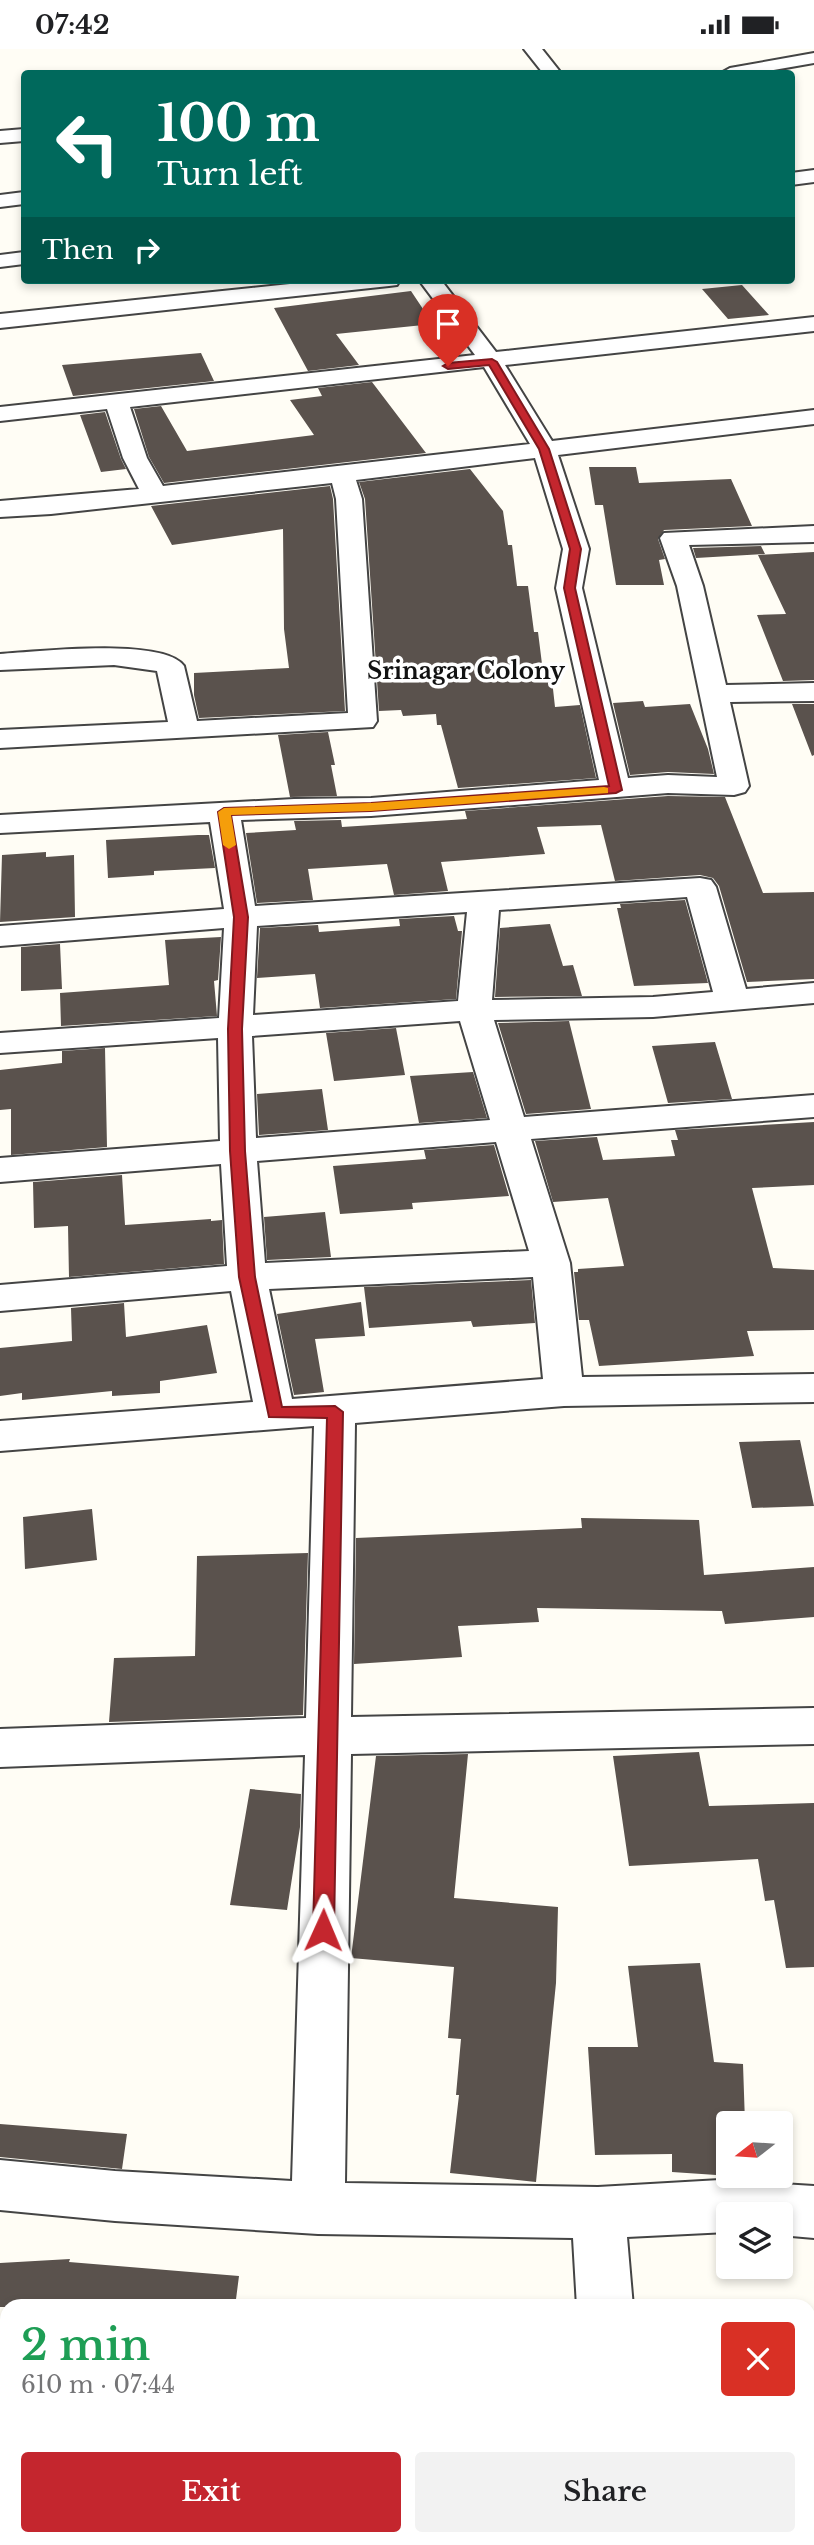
<!DOCTYPE html>
<meta charset="utf-8">
<style>
:root{--surface:#fff;--page:#f2f2f2;--text:#202124;--muted:#757577;--accent:#c4262e}
body{margin:0;font-family:"Libre Baskerville",serif;background:var(--page);color:var(--text);height:100vh;display:flex;flex-direction:column;font-size:26px;white-space:nowrap}
*{box-sizing:border-box;margin:0}
p{font-size:23px;color:var(--muted)}
.icon{flex:none;width:38px;height:38px;fill:none;stroke:currentColor;stroke-width:2;stroke-linecap:round;stroke-linejoin:round}
.map{position:relative;flex:1;overflow:hidden}
.sheet{position:absolute;left:0px;top:2250px;width:816px;height:247px;display:flex;flex-direction:column;background:var(--surface);border-radius:21px 21px 0 0;box-shadow:0 4px 10px #0003}
.sheet>*{flex:none}
.banner{position:absolute;left:21px;top:21px;width:774px;height:214px;border-radius:7px;box-shadow:0 4px 10px #0003;background:#00695c;color:#fff;overflow:hidden}
.needle{width:46px;rotate:253deg}
.fabs{position:absolute;left:716px;top:2062px;display:grid;gap:14px}
.fabs a{display:grid;place-items:center;width:77px;height:77px;border-radius:7px;background:var(--surface);box-shadow:0 4px 10px #0003;font-size:35px}
.pin{position:absolute;display:grid;place-items:center;width:60px;height:60px;color:#fff;margin:-72px -30px;border-radius:50% 50% 50% 0;rotate:-45deg;box-shadow:0 0 7px #0007}
.pin .icon{rotate:45deg}
.me{position:absolute;width:77px;margin:-38px;rotate:1deg;stroke-linejoin:round;filter:drop-shadow(0 0 5px #0008)}
.turn{display:flex;align-items:center;gap:24px;height:147px;padding:0 21px;font-size:32px}
.turn .icon{width:91px;height:91px;stroke-width:2.5}
.turn b{display:block;font-size:49px;line-height:60px}
.then{display:flex;align-items:center;height:66px;padding:0 21px;background:#0003;gap:14px;font-size:26px}
.round{display:grid;place-items:center;flex:none;width:74px;height:74px;border-radius:7px;background:var(--page)}
.headline{display:flex;align-items:center;justify-content:space-between;height:119px;padding:0 21px}
h1{font-size:42px;font-weight:600;line-height:52px;color:#1e9e55}
.cta{display:flex;gap:14px;margin-top:auto;padding:14px 21px}
.cta a{flex:1;height:80px;border-radius:7px;background:var(--accent);color:#fff;font-size:28px;font-weight:600;line-height:80px;text-align:center}
.cta a+a{background:var(--page);color:var(--text)}
.status{display:flex;justify-content:space-between;align-items:center;height:49px;padding:0 35px;background:var(--surface);direction:ltr}
.status svg{height:19px;fill:currentColor}
.map>svg:first-child{display:block}
.building{fill:#5a524d}
.lines{fill:none;stroke-linecap:round;stroke-linejoin:round}
.street-casing{stroke:#444;stroke-width:4}
.street{fill:#fff;fill-rule:evenodd}
.route{fill:#c4262e;stroke:#7f191e;stroke-width:2}
.slow{fill:#f59e0b}
.labels{text-anchor:middle;stroke-width:7;stroke-linejoin:round;paint-order:stroke}
.far-district-label{font-size:23px;font-weight:bold;fill:#111;stroke:#fff}
</style>
<div class="status"><b>07:42</b><svg viewBox="0 0 49 12"><path d="M0 12V9h3v3zM5 12V6h3v6zM10 12V3h3v9zM15 12V0h3v12zM26 1h20v11H26zM47 4h2v5h-2z"/></svg></div>
<div class="map">
<svg width="814" height="2496" viewBox="0 0 814 2496">
<rect width="100%" height="100%" fill="#fffdf5"/>
<path class="building" d="M742 236 769 266 728 270 702 240Z
M411 242 433 275 336 285 359 316 308 322 274 259Z
M201 304 214 332 73 347 62 316Z
M372 333 426 404 164 434 149 408 134 360 161 357 187 402 314 386 290 351 322 347 318 339Z
M105 363 121 410 126 420 101 423 80 366Z
M589 418H636L639 434 731 430 752 477 664 481 658 490 665 510 659 511 664 536H616L603 456H595Z
M470 420 503 462 508 496H512L517 537H528L534 583H538L543 623 551 622 555 658 580 656 596 729 458 739 441 676H437L436 665 403 667 401 661 379 662 365 450 359 433Z
M330 437 333 450 345 662 199 669 194 646V624L289 619 284 580 283 480 172 496 151 457Z
M761 497 765 505 696 509 693 499Z
M814 503V631L783 632 757 566 786 565 758 506Z
M643 652 645 658 690 655 708 700 714 725 668 723 630 726 613 654Z
M792 655H814V706L812 707Z
M328 683 335 716H331L337 747 290 748 278 686Z
M668 747 725 748 763 844 814 843V930L747 933 719 837 713 829 700 826 615 832 601 776 537 778 545 805 441 813 448 842 394 846 387 815 308 820 313 851 257 854 246 784 296 781 294 772 341 771 342 778 467 770 465 762Z
M198 786H209L215 819 154 822V826L108 829 106 791Z
M46 803V808L74 806 75 868 0 873 2 806Z
M685 851 708 934 634 937 617 859H621L620 855Z
M454 867 458 882H462L456 950 320 959 315 925 257 929 260 879 318 876 319 883 400 877 399 870Z
M550 875 563 917 573 916 582 947 495 948 500 879Z
M221 888 218 931 214 932 217 967 61 977 60 944 169 936 165 891Z
M60 895 62 940 21 942V898Z
M569 972 591 1060 526 1065 498 974Z
M396 979 405 1026 334 1032 326 984Z
M715 993 732 1050 668 1054 652 997Z
M105 999 107 1098 11 1106V1060L0 1061V1021L62 1014V1002Z
M473 1023 487 1069 419 1074 410 1027Z
M322 1040 328 1081 259 1086 257 1045Z
M814 1073V1136L752 1139 773 1219 814 1221V1281L747 1282 754 1307 599 1317 589 1271H579L574 1223H578V1220L624 1217 608 1149 553 1153 535 1092 597 1088 603 1111 675 1107 671 1091H678L675 1081Z
M494 1096 509 1147 412 1154 413 1160 340 1165 333 1117 426 1110 424 1101Z
M122 1126 125 1176 211 1170V1172L222 1171 224 1215 69 1228 68 1177 34 1179 33 1133Z
M325 1163 331 1208 267 1211 264 1168Z
M531 1231 535 1274 473 1278 471 1272 369 1279 364 1238Z
M361 1253 365 1287 315 1290 324 1343 294 1346 277 1265Z
M124 1254 126 1288 207 1276 217 1324 160 1332V1344L112 1347V1342L22 1351V1344L0 1347V1299L72 1292 71 1259Z
M800 1391 814 1457 752 1459 739 1393Z
M92 1460 97 1511 25 1520 23 1468Z
M581 1469 699 1471 704 1526 814 1518V1568L725 1575 722 1562 537 1559 539 1573 458 1577 462 1608 354 1615 356 1489 582 1479Z
M308 1504 303 1666 109 1673 114 1609 195 1607 197 1507Z
M699 1703 709 1757 814 1754V1918L786 1919 774 1851 765 1852 758 1810 629 1817 613 1707Z
M468 1705 454 1849 558 1858 556 1934 536 2133 450 2124 459 2046H456L461 1990 448 1989 454 1918 351 1909 376 1707Z
M250 1740 301 1745 300 1778 287 1861 230 1856Z
M700 1914 714 2013 743 2015 745 2074H728V2126L746 2128 672 2123V2105L595 2106 588 1998H638L628 1917Z
M0 2075 127 2085 122 2120 0 2108Z
M70 2210 69 2213 239 2227 235 2258H0V2214Z"/>
<g class="lines">
<defs>
<path id="street" d="M524 0H542L561 24H543Z
M814 4V14L757 24H721L730 19Z
M24 80V92L0 94V82Z
M814 121V133L791 136V124Z
M24 143V155L0 158V146Z
M24 203V215L0 218V206Z
M328 231H400L397 236 389 237 0 279V265Z
M419 231H441L496 303 814 268V282L505 316 552 392 814 361V375L558 406 589 500 582 539 628 729 668 726 717 728 677 537 660 489 664 484 814 477V493L689 496 703 537 726 636 814 634V652L730 653 749 737 745 743 734 746 668 744 371 767 241 771 255 857 700 829 711 831 716 838 746 940 814 934V954L653 968 494 971 524 1068 814 1046V1068L531 1090 570 1214 582 1328 814 1325V1353L564 1357 355 1374 351 1668 814 1659V1695L351 1705 345 2134 598 2138 720 2131 814 2137V2189L780 2186V2165H728V2183L627 2188 633 2258H577L573 2189 318 2185 115 2172 0 2161V2111L115 2122 292 2132 305 1706 0 1718V1680L306 1669 314 1377 0 1402V1372L253 1353 231 1242 0 1262V1236L227 1217 221 1115 0 1133V1109L220 1092 218 989 0 1004V984L219 969 224 879 0 897V877L224 860 210 773 0 784V766L294 750 371 749 599 731 556 539 563 500 535 409 356 431 362 450 377 672 373 678 0 699V681L168 673 157 622 114 616 0 621V605C35 603 164 588 184 617L197 672 348 664 336 450 332 434 51 465 0 468V452L139 440 123 409 107 360 0 372V358L475 306ZM484 318 530 395 163 437 147 409 130 358ZM687 848 713 943 653 948 492 951 499 861ZM467 863 458 952 253 966 257 877ZM460 972 490 1071 256 1089 252 987ZM496 1093 529 1202 265 1214 257 1112ZM533 1228 543 1330 292 1350 269 1240Z
M594 2490H654V2496H594Z"/>
</defs>
<use href="#street" class="street-casing"/>
<use href="#street" class="street"/>
</g>
<path class="route" d="M492 310 497 313 549 400 581 500 575 539 622 741 616 744 371 762 231 766 248 868 242 980 245 1102 255 1228 282 1358 335 1357 343 1363 334 1881 331 1888 323 1890 316 1888 313 1881 327 1369 269 1368 239 1228 230 1102 228 980 234 868 218 763 224 759 371 754 609 737 564 539 570 500 539 400 489 316 448 320 443 317 448 314Z"/>
<path class="slow" d="M604 738 608 739V744L371 762 231 766 236 796 229 800 223 796 218 763 224 759 371 754Z"/>
<g class="labels">
<g class="far-district-label">
<text x="466" y="630">Srinagar Colony</text>
</g>
</g>
</svg>
<div class="fabs">
<a><svg class="needle" viewBox="-14 -14 28 28"><path d="M0-13l5 13h-10z" fill="#e53935"/><path d="M0 13l5-13h-10z" fill="#757577"/></svg></a>
<a><svg class="icon" aria-label="layers" viewBox="0 0 24 24"><path d="M12 4l9 5-9 5-9-5zM3 14l9 5 9-5"/></svg></a>
</div>
<div class="pin" style="left:448px;top:317px;background:#d93025"><svg class="icon" aria-label="arrive" viewBox="0 0 24 24"><path d="M6 21V4h12l-3 4 3 4H6"/></svg></div>
<svg class="me" style="left:323px;top:1881px" viewBox="-20 -20 40 40"><path d="M0-17L14 15 0 8-14 15z" fill="#c4262e" stroke="#fff" stroke-width="4"/></svg>
<div class="banner">
<div class="turn"><svg class="icon" aria-label="left" viewBox="0 0 24 24"><path d="M17 20v-9H6M10 6l-5 5 5 5"/></svg><div><b>100 m</b>Turn left</div></div>
<div class="then">Then<svg class="icon" aria-label="right" viewBox="0 0 24 24"><path d="M7 20v-9h11M14 6l5 5-5 5"/></svg></div>
</div>
<section class="sheet">
<div class="headline"><div><h1>2 min</h1><p>610 m · 07:44</p></div><a class="round" style="background:#d93025;color:#fff"><svg class="icon" aria-label="close" viewBox="0 0 24 24"><path d="M6 6l12 12M18 6L6 18"/></svg></a></div>
<div class="cta"><a>Exit</a><a>Share</a></div>
</section>
</div>
